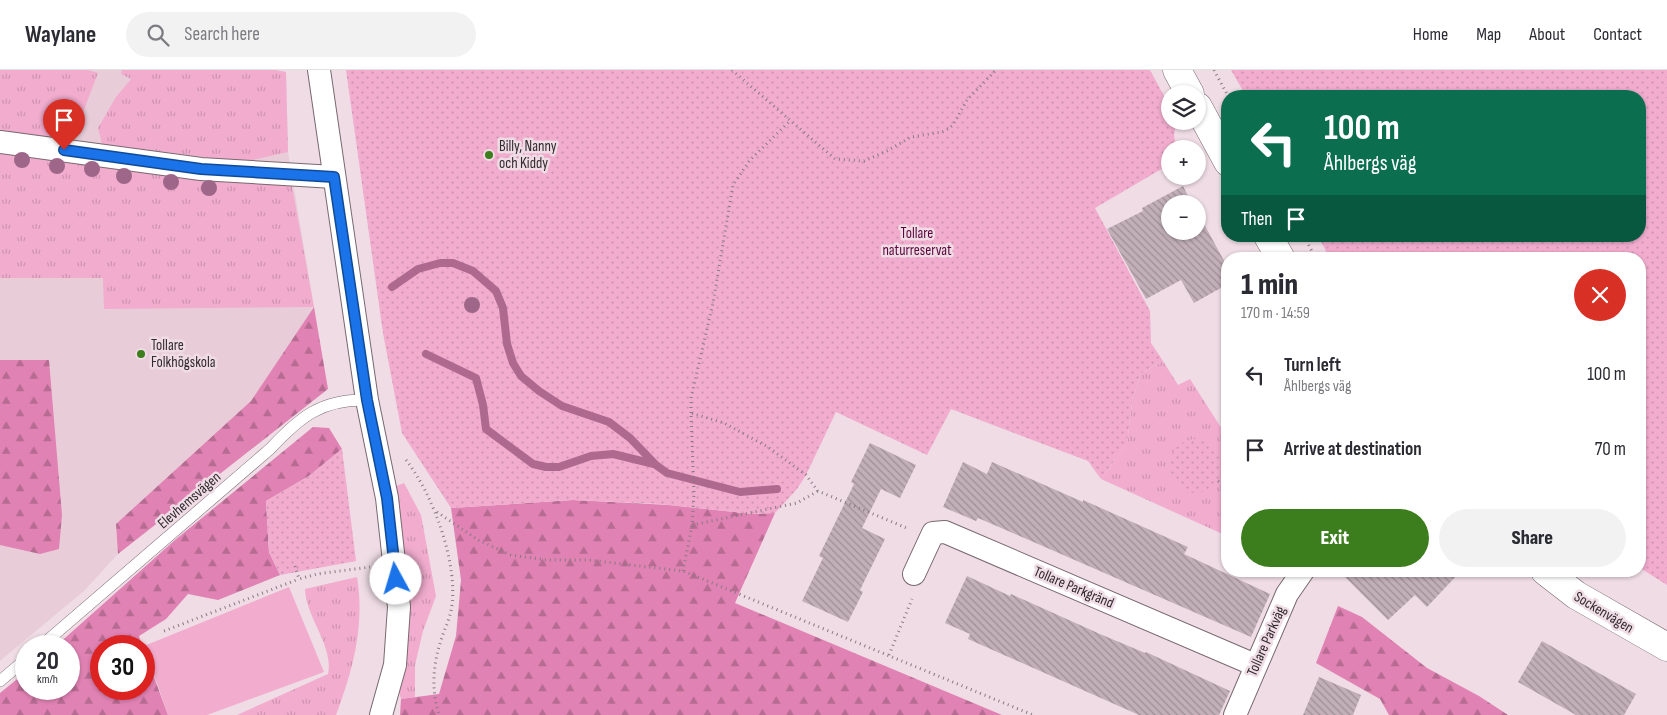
<!DOCTYPE html>
<meta charset="utf-8">
<style>
:root{--surface:#fff;--page:#f2f2f3;--text:#2b2b33;--muted:#7c7c81;--line:#e1e1e2;--accent:#3c7d1d}
body{margin:0;font-family:"Sofia Sans Condensed",sans-serif;background:var(--page);color:var(--text);height:100vh;display:flex;flex-direction:column;font-size:19px;white-space:nowrap}
*{box-sizing:border-box;margin:0}
p{font-size:16px;color:var(--muted)}
.icon{flex:none;width:28px;height:28px;fill:none;stroke:currentColor;stroke-width:2;stroke-linecap:round;stroke-linejoin:round}
.map{position:relative;flex:1;overflow:hidden}
.drawer{position:absolute;left:1221px;top:182px;width:425px;height:325px;display:flex;flex-direction:column;background:var(--surface);border-radius:20px;box-shadow:0 1px 4px #0004}
.drawer>*{flex:none}
.banner{position:absolute;left:1221px;top:20px;width:425px;height:152px;border-radius:20px;box-shadow:0 1px 4px #0004;background:#0b6e4f;color:#fff;overflow:hidden}
.controls{position:absolute;left:1161px;top:15px;display:grid;gap:10px}
.controls a{display:grid;place-items:center;width:45px;height:45px;border-radius:50%;background:var(--surface);box-shadow:0 1px 4px #0004;font-size:25px}
.speed{position:absolute;left:15px;top:565px;display:flex;gap:10px;font-size:25px;font-weight:700;text-align:center}
.speed>*{display:grid;place-content:center;width:65px;height:65px;border-radius:50%;background:var(--surface);box-shadow:0 1px 4px #0004;line-height:1}
.speed small{font-size:12px;font-weight:400}
.speed .limit{border:8px solid #d22;background:#fff;color:#111}
.pin{position:absolute;display:grid;place-items:center;width:42px;height:42px;color:#fff;margin:-51px -21px;border-radius:50% 50% 50% 0;rotate:-45deg;box-shadow:0 0 5px #0007}
.pin .icon{rotate:45deg}
.me{position:absolute;width:55px;margin:-28px;rotate:354deg;stroke-linejoin:round;filter:drop-shadow(0 0 4px #0008)}
.turn{display:flex;align-items:center;gap:18px;height:105px;padding:0 20px;font-size:22px}
.turn .icon{width:65px;height:65px;stroke-width:2.5}
.turn b{display:block;font-size:35px;line-height:42px}
.then{display:flex;align-items:center;height:48px;padding:0 20px;background:#0003;gap:10px;font-size:19px}
.round{display:grid;place-items:center;flex:none;width:52px;height:52px;border-radius:26px;background:var(--page)}
.overview{display:flex;align-items:center;justify-content:space-between;height:85px;padding:0 20px}
h1{font-size:30px;font-weight:800;line-height:38px}
.primary-button{display:flex;gap:10px;margin-top:auto;padding:10px 20px}
.primary-button a{flex:1;height:58px;border-radius:30px;background:var(--accent);color:#fff;font-size:20px;font-weight:800;line-height:58px;text-align:center}
.primary-button a+a{background:var(--page);color:var(--text)}
ul{padding:0;list-style:none}
li{display:flex;align-items:center;gap:15px;height:75px;padding:0 20px}
li div{flex:1}
li b{display:block;font-size:19px}
li em{font-style:normal}
header{display:flex;align-items:center;gap:30px;box-sizing:border-box;height:70px;padding:0 25px;background:var(--surface);border-bottom:1px solid var(--line)}
header strong{font-size:24px}
nav{display:flex;gap:28px;margin-inline-start:auto;font-size:18px}
.search{width:350px;height:45px;background:var(--page);display:flex;align-items:center;gap:12px;box-sizing:border-box;padding:0 18px;border-radius:28px;color:var(--muted);font-size:19px}
.map>svg:first-child{display:block}
.built{fill:#e8cdd9}
.grass{fill:url(#grass-tufts)}
.forest{fill:url(#forest-firs)}
.park{fill:url(#park-dots)}
.pitch{fill:#f1acce}
.lines{fill:none;stroke-linecap:round;stroke-linejoin:round}
.stream{stroke:#ae6a8e;stroke-width:8}
.building{fill:url(#building-back-hatch)}
.service-casing{stroke:#78686f;stroke-width:12}
.minor-casing{stroke:#78686f;stroke-width:24}
.tertiary-casing{stroke:#78686f;stroke-width:29}
.path{stroke:#887b82;stroke-width:3;stroke-dasharray:1 4;stroke-linecap:butt}
.service{stroke:#fff;stroke-width:11}
.minor{stroke:#fff;stroke-width:22}
.tertiary{stroke:#fff;stroke-width:28}
.tree{fill:#9e6689}
.route-casing{stroke:#114b97;stroke-width:12}
.route{stroke:#1a73e8;stroke-width:9}
.poi-dot{fill:#3c7d1d;stroke:#efdce5;stroke-width:2}
.labels{text-anchor:middle;stroke-width:5;stroke-linejoin:round;paint-order:stroke}
.poi-label{font-size:15px;fill:#312a2e;stroke:#efdce5;text-anchor:start}
.park-label{font-size:15px;fill:#5c063d;stroke:#efdce5}
.street-label{font-size:15px;fill:#312a2e;stroke:#efdce5}
</style>
<header>
<strong>Waylane</strong>
<div class="search"><svg class="icon" aria-label="search" viewBox="0 0 24 24"><circle cx="10" cy="10" r="6"/><path d="M15 15l6 6"/></svg>Search here</div>
<nav><a>Home</a><a>Map</a><a>About</a><a>Contact</a></nav>
</header>
<div class="map">
<svg width="1667" height="645" viewBox="0 0 1667 645">
<defs>
<pattern id="grass-tufts" width="24" height="20" patternUnits="userSpaceOnUse" patternTransform="scale(1.25)"><rect width="24" height="20" fill="#f1acce"/><path d="M3 7l-1-3M5 7V3M7 7l1-3M15 17l-1-3M17 17v-4M19 17l1-3" fill="none" stroke="#cf94b1"/></pattern>
<pattern id="forest-firs" width="22" height="20" patternUnits="userSpaceOnUse" patternTransform="scale(1.25)"><rect width="22" height="20" fill="#e082b3"/><path d="M5 1l3.5 6h-7zM16 11l3.5 6h-7z" fill="#b66b92"/></pattern>
<pattern id="park-dots" width="8" height="8" patternUnits="userSpaceOnUse" patternTransform="scale(1.25)"><rect width="8" height="8" fill="#f1acce"/><path d="M2 2h.1M6 6h.1" fill="none" stroke="#cf94b1" stroke-width="1.8" stroke-linecap="round"/></pattern>
<pattern id="building-back-hatch" width="6" height="6" patternUnits="userSpaceOnUse" patternTransform="scale(1.25)"><rect width="6" height="6" fill="#c2afb8"/><path d="M-1 5l2 2M0 0l6 6M5-1l2 2" fill="none" stroke="#9e8f96"/></pattern>
</defs>
<rect width="100%" height="100%" fill="#efdce5"/>
<path class="built" d="M0 0H275L286 2 288 82 314 237 252 331 116 454 118 484 84 521 0 591Z"/>
<path class="grass" d="M0 0H88L98 3 72 71 0 61Z
M122 0H275L286 2 288 82 244 92 102 74 98 58 116 27 131 9 121 4Z
M0 82 282 113 292 116 314 237 104 239 103 208H0Z
M1163 291 1178 315 1190 309 1227 367V466L1101 409 1127 373 1132 333 1140 304Z
M404 413 421 445 436 526 423 561 415 595V627L401 629 397 615 389 419Z
M357 507C365 555 353 600 336 645H237L328 604C334 576 306 548 305 519Z"/>
<path class="forest" d="M314 237 328 319 118 484 116 454 251 331Z
M0 290H49L62 445 59 479 40 484 0 475Z
M313 357 329 358 342 379 309 406 266 431 269 482 280 505 218 530 188 524 166 549 139 566 142 576H101V619H144V580L168 645H0V623L26 602V619H69V576H56L175 470Z
M573 430 669 435 753 444 775 443 735 533 1002 645H400L401 629 439 624 456 566 461 510 451 438Z
M1338 536 1362 547 1427 598 1479 626 1508 645H1389L1380 629 1316 593Z"/>
<path class="park" d="M346 0H1150L1170 37V51H1176L1174 66 1177 79H1170V94L1095 138 1150 241 1151 273 1163 291 1140 304 1132 333 1127 373 1101 409 1088 391 951 339 927 385 836 342 806 405 797 419 775 443 753 444 660 434 573 430 451 438 402 363 383 263Z
M1231 0H1667V515L1640 498V189H1330L1318 166H1640V26H1246Z
M1169 396a27 27 0 1 1 54 0a27 27 0 1 1-54 0Z
M342 379 356 491 280 505 269 482 266 431 309 406Z"/>
<path class="pitch" d="M289 517 324 602 207 645H168L144 576Z"/>
<g class="lines">
<path class="stream" d="M392 217 418 199 440 193H453L473 201 496 221 503 238 507 274 513 293 521 306 539 321 562 336 609 352 630 368 656 395 667 403 740 422 777 419
M426 284 476 308 483 335 486 359 533 394 546 397H559L591 386 613 384 654 394"/>
</g>
<path class="building" d="M1183 116 1192 134H1170V161H1198V143L1228 198V214L1194 233 1181 210 1146 229 1107 159 1143 141 1142 138Z
M870 373 916 395 900 428 881 419 862 458 885 469 860 520 863 522 848 552 802 531 823 488 819 486 854 414 851 412Z
M963 392 987 404 992 392 1083 432V430L1188 477 1184 484 1270 524 1251 567 1022 467 978 448 976 451 943 437Z
M1339 501H1461L1427 537 1415 525 1388 550Z
M967 506 1010 526 1011 524 1100 564 1145 583 1146 582 1230 621 1219 645H1139L968 569 970 564 945 553Z
M1542 571 1636 624 1624 645H1576L1518 612Z
M1319 607 1361 625 1353 645H1303Z"/>
<g class="lines">
<defs>
<path id="service" d="M41 576 270 379C300 347 321 329 367 330
M0 611 26 589"/>
<path id="minor" d="M319 0 367 330 387 428 399 537 395 595 381 645
M0 72 201 99 334 107
M914 504 933 463 945 462 1255 595
M1235 645 1287 524 1303 501"/>
<path id="tertiary" d="M1177 0 1190 24
M1198 37 1228 92
M1268 166 1281 189
M1545 501 1576 525 1667 577"/>
</defs>
<use href="#service" class="service-casing"/>
<use href="#minor" class="minor-casing"/>
<use href="#tertiary" class="tertiary-casing"/>
<path class="path" d="M732 0 835 89 864 91 887 81 911 67 942 62 948 59 953 55 967 30 996 0
M1214 0 1228 26
M1304 166 1316 189
M691 343V328L713 233 733 115 750 90 791 50
M406 390C433 424 460 497 451 541 449 551 444 560 441 570 433 595 431 619 439 645
M1218 411 1228 419
M437 442 478 470 511 485 547 490H588L683 501 1033 645
M692 455 797 433 818 421
M295 496 299 509 317 504 370 497
M683 501 692 455 694 424 691 343 724 353 768 377 806 405 818 421 909 459
M164 561 299 509
M889 585 912 529"/>
<use href="#service" class="service"/>
<use href="#minor" class="minor"/>
<use href="#tertiary" class="tertiary"/>
</g>
<g class="tree">
<circle cx="22" cy="90" r="8"/>
<circle cx="57" cy="96" r="8"/>
<circle cx="92" cy="99" r="8"/>
<circle cx="124" cy="106" r="8"/>
<circle cx="171" cy="112" r="8"/>
<circle cx="209" cy="118" r="8"/>
<circle cx="472" cy="235" r="8"/>
</g>
<g class="lines">
<defs>
<path id="route" d="M64 80 201 99 334 107 367 330 387 428 396 509"/>
</defs>
<use href="#route" class="route-casing"/>
<use href="#route" class="route"/>
</g>
<g class="poi-dot">
<circle cx="489" cy="85" r="5"/>
<circle cx="141" cy="284" r="5"/>
</g>
<g class="labels">
<g class="poi-label">
<text x="499" y="81">Billy, Nanny<tspan x="499" dy="17">och Kiddy</tspan></text>
<text x="151" y="280">Tollare<tspan x="151" dy="17">Folkhögskola</tspan></text>
</g>
<g class="park-label">
<text x="917" y="168">Tollare<tspan x="917" dy="17">naturreservat</tspan></text>
</g>
<g class="street-label">
<text transform="translate(189 430) rotate(-41)" y="5">Elevhemsvägen</text>
<text transform="translate(1074 517) rotate(23)" y="5">Tollare Parkgränd</text>
<text transform="translate(1604 542) rotate(31)" y="5">Sockenvägen</text>
<text transform="translate(1266 571) rotate(-66)" y="5">Tollare Parkväg</text>
</g>
</g>
</svg>
<div class="controls">
<a><svg class="icon" aria-label="layers" viewBox="0 0 24 24"><path d="M12 4l9 5-9 5-9-5zM3 14l9 5 9-5"/></svg></a>
<a>+</a>
<a>−</a>
</div>
<div class="speed"><div>20<small>km/h</small></div><div class="limit">30</div></div>
<div class="pin" style="left:64px;top:80px;background:#d93025"><svg class="icon" aria-label="arrive" viewBox="0 0 24 24"><path d="M6 21V4h12l-3 4 3 4H6"/></svg></div>
<svg class="me" style="left:396px;top:509px" viewBox="-20 -20 40 40"><circle r="19" fill="#fff"/><path d="M0-13L10 11 0 6-10 11z" fill="#1a73e8"/></svg>
<div class="banner">
<div class="turn"><svg class="icon" aria-label="left" viewBox="0 0 24 24"><path d="M17 20v-9H6M10 6l-5 5 5 5"/></svg><div><b>100 m</b>Åhlbergs väg</div></div>
<div class="then">Then<svg class="icon" aria-label="arrive" viewBox="0 0 24 24"><path d="M6 21V4h12l-3 4 3 4H6"/></svg></div>
</div>
<section class="drawer">
<div class="overview"><div><h1>1 min</h1><p>170 m · 14:59</p></div><a class="round" style="background:#d93025;color:#fff"><svg class="icon" aria-label="close" viewBox="0 0 24 24"><path d="M6 6l12 12M18 6L6 18"/></svg></a></div>
<ul>
<li><svg class="icon" aria-label="left" viewBox="0 0 24 24"><path d="M17 20v-9H6M10 6l-5 5 5 5"/></svg><div><b>Turn left</b><p>Åhlbergs väg</p></div><em>100 m</em></li>
<li><svg class="icon" aria-label="arrive" viewBox="0 0 24 24"><path d="M6 21V4h12l-3 4 3 4H6"/></svg><div><b>Arrive at destination</b></div><em>70 m</em></li>
</ul>
<div class="primary-button"><a>Exit</a><a>Share</a></div>
</section>
</div>
